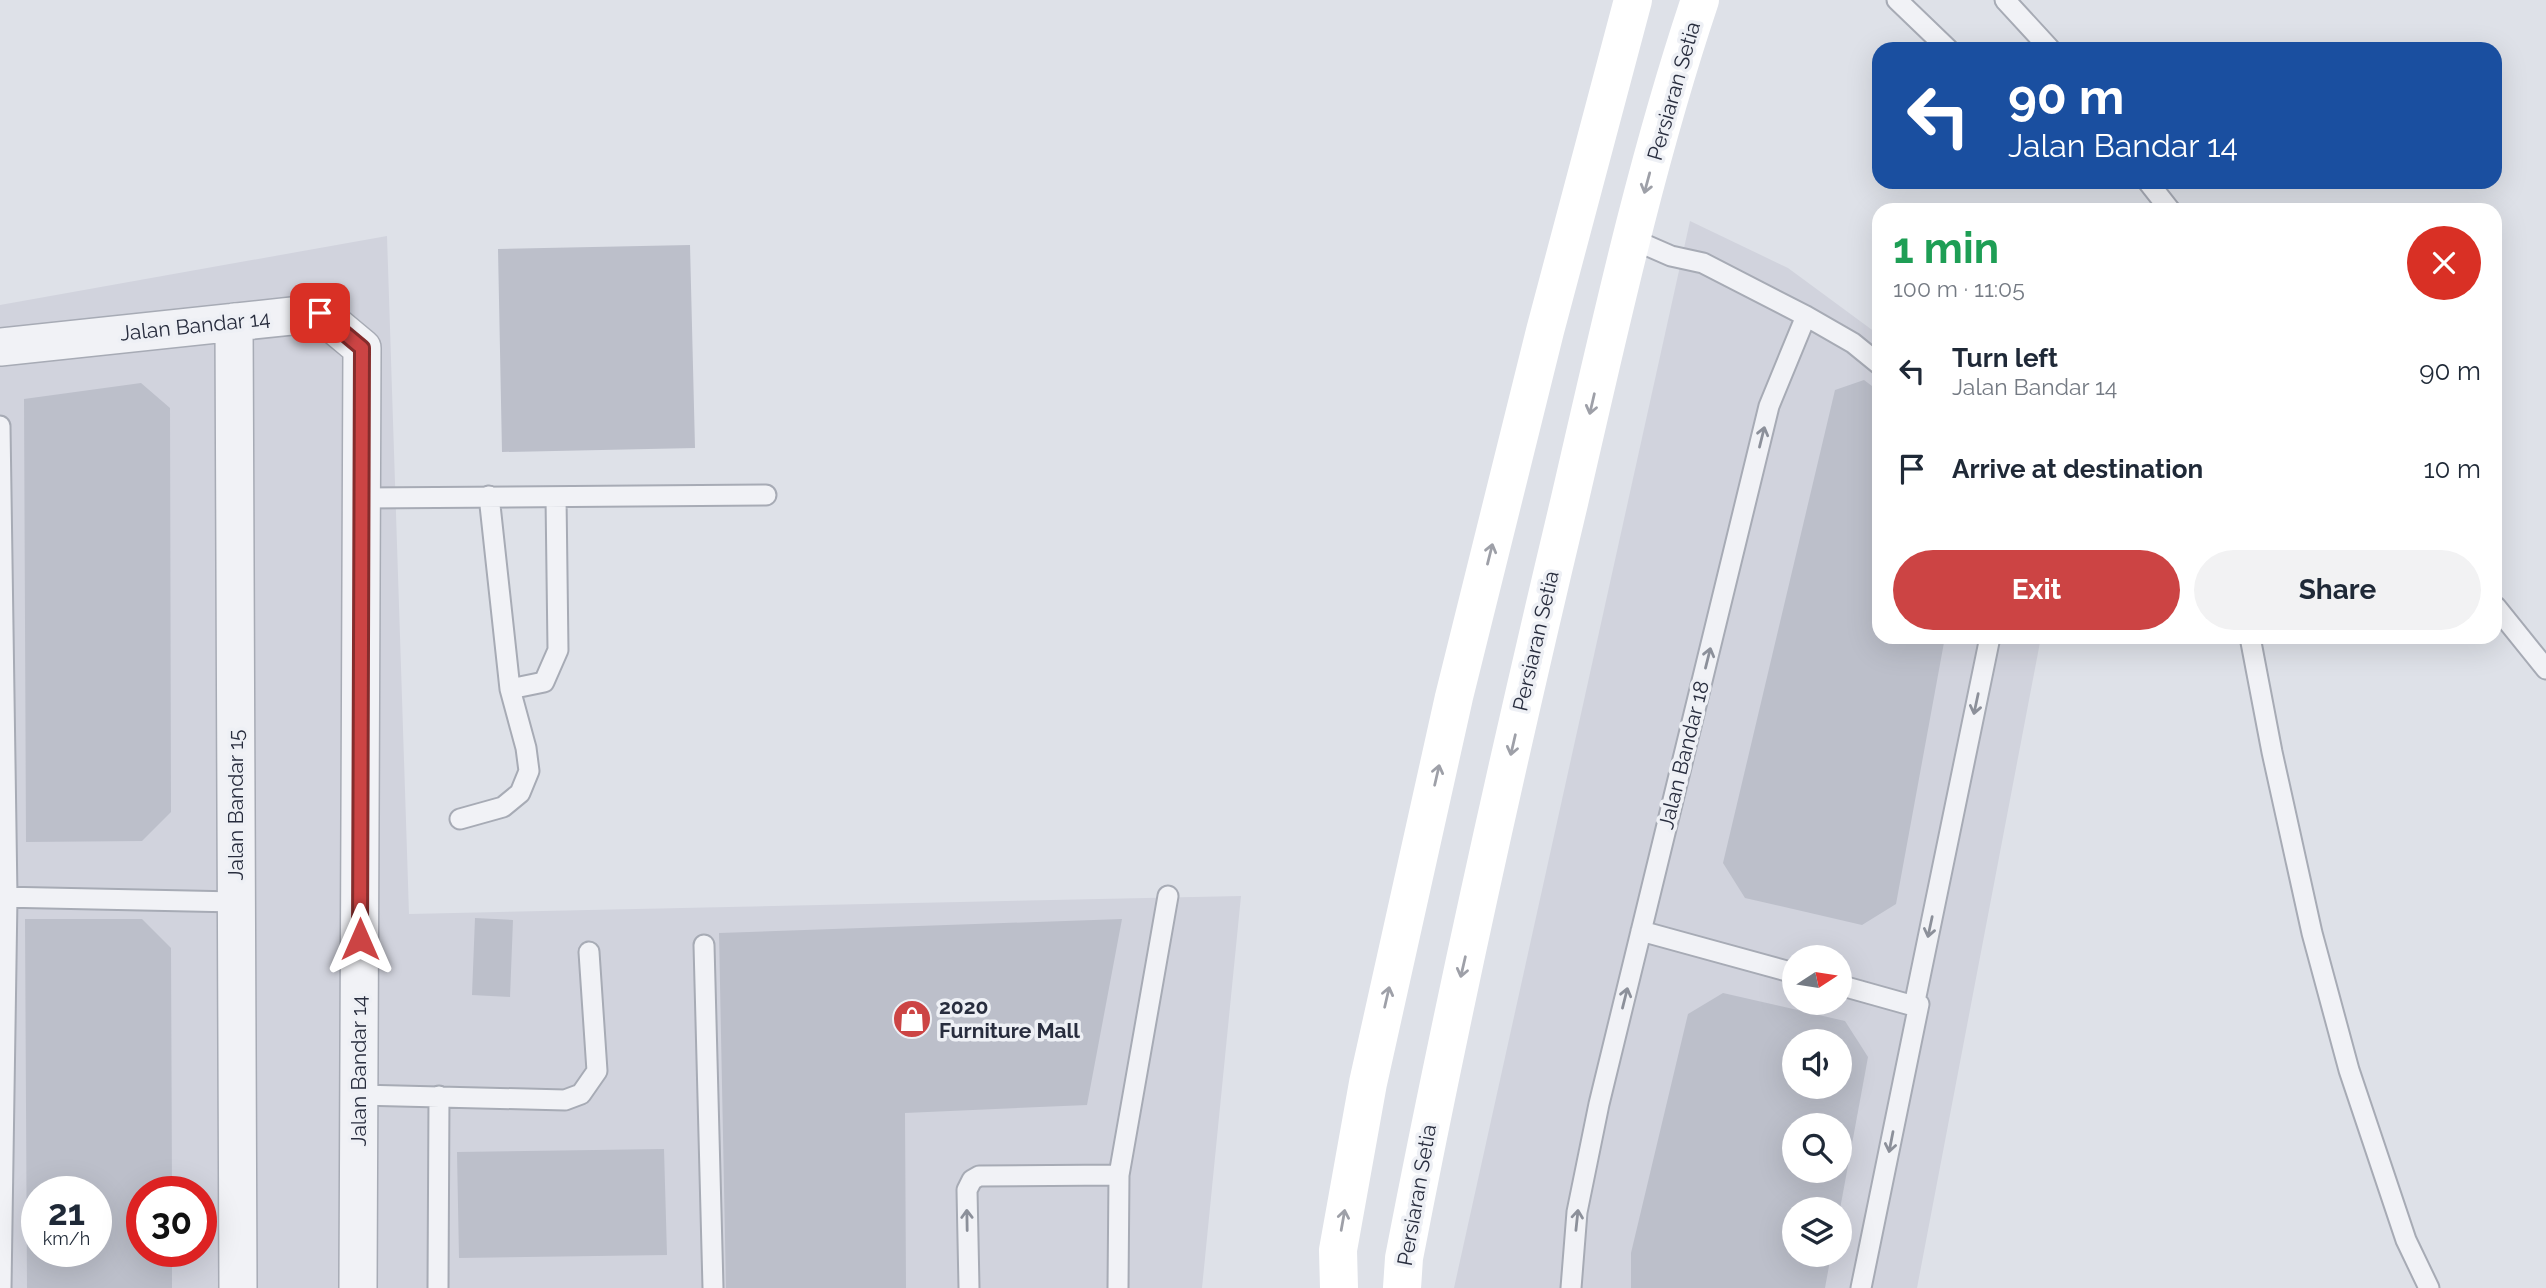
<!DOCTYPE html>
<meta charset="utf-8">
<style>
:root{--surface:#fff;--page:#f2f2f3;--text:#1f2937;--muted:#747a83;--accent:#c44}
body{margin:0;font-family:Raleway,sans-serif;background:var(--page);color:var(--text);height:100vh;display:flex;flex-direction:column;font-size:26px;white-space:nowrap}
*{box-sizing:border-box;margin:0}
p{font-size:23px;color:var(--muted)}
.icon{flex:none;width:38px;height:38px;fill:none;stroke:currentColor;stroke-width:2;stroke-linecap:round;stroke-linejoin:round}
.map{position:relative;flex:1;overflow:hidden}
.panel{position:absolute;left:1872px;top:203px;width:630px;height:441px;display:flex;flex-direction:column;background:var(--surface);border-radius:21px;box-shadow:0 7px 28px #0002}
.panel>*{flex:none}
.guide{position:absolute;left:1872px;top:42px;width:630px;height:147px;border-radius:21px;box-shadow:0 7px 28px #0002;background:#1a4fa0;color:#fff;overflow:hidden}
.needle{width:46px;rotate:78deg}
.buttons{position:absolute;left:1782px;top:945px;display:grid;gap:14px}
.buttons a{display:grid;place-items:center;width:70px;height:70px;border-radius:50%;background:var(--surface);box-shadow:0 7px 28px #0002;font-size:35px}
.speed{position:absolute;left:21px;top:1176px;display:flex;gap:14px;font-size:35px;font-weight:700;text-align:center}
.speed>*{display:grid;place-content:center;width:91px;height:91px;border-radius:50%;background:var(--surface);box-shadow:0 7px 28px #0002;line-height:1}
.speed small{font-size:18px;font-weight:400}
.speed .limit{border:10px solid #d22;background:#fff;color:#111}
.pin{position:absolute;display:grid;place-items:center;width:60px;height:60px;color:#fff;margin:-30px;border-radius:14px;box-shadow:0 4px 10px #0006}
.me{position:absolute;width:77px;margin:-38px;rotate:0deg;stroke-linejoin:round;filter:drop-shadow(0 0 5px #0008)}
.turn{display:flex;align-items:center;gap:24px;height:147px;padding:0 21px;font-size:32px}
.turn .icon{width:91px;height:91px;stroke-width:2.5}
.turn b{display:block;font-size:49px;line-height:60px}
.round{display:grid;place-items:center;flex:none;width:74px;height:74px;border-radius:37px;background:var(--page)}
.head{display:flex;align-items:center;justify-content:space-between;height:119px;padding:0 21px}
h1{font-size:42px;font-weight:700;line-height:52px;color:#1e9e55}
.button{display:flex;gap:14px;margin-top:auto;padding:14px 21px}
.button a{flex:1;height:80px;border-radius:42px;background:var(--accent);color:#fff;font-size:28px;font-weight:700;line-height:80px;text-align:center}
.button a+a{background:var(--page);color:var(--text)}
ul{padding:0;list-style:none}
li{display:flex;align-items:center;gap:21px;height:98px;padding:0 21px}
li div{flex:1}
li b{display:block;font-size:26px}
li em{font-style:normal}
.map>svg:first-child{display:block}
.built{fill:#d1d3dd;fill-rule:evenodd}
.building{fill:#bcbfca;fill-rule:evenodd}
.lines{fill:none;stroke-linecap:round;stroke-linejoin:round}
.lane-casing{stroke:#a7abb5;stroke-width:23}
.street-casing{stroke:#a7abb5;stroke-width:40}
.lane{stroke:#f1f2f6;stroke-width:19}
.street{stroke:#f1f2f6;stroke-width:37}
.secondary{stroke:#fff;stroke-width:38}
.oneway{stroke:#9ea0a8}
.oneway2{stroke:#8c909a}
.route-casing{stroke:#852c2c;stroke-width:18}
.route{stroke:#c44;stroke-width:12}
.labels{text-anchor:middle;stroke-width:7;stroke-linejoin:round;paint-order:stroke}
.street-label{font-size:21px;fill:#282d3e;stroke:#eef0f5}
.poi-label{font-size:21px;font-weight:bold;fill:#282d3e;stroke:#eef0f5;text-anchor:start}
</style>
<div class="map">
<svg width="2546" height="1288" viewBox="0 0 2546 1288">
<rect width="100%" height="100%" fill="#dee1e8"/>
<path class="built" d="M1690 221 1788 268 1879 335 1880 637H2041L1917 1288H1454ZM1794 957H1839V1003H1794ZM1794 1041H1839V1087H1794ZM1794 1125H1839V1171H1794ZM1794 1209H1839V1255H1794Z
M387 236 409 914 1241 896 1202 1288H0V305ZM37 1192H96V1251H37ZM142 1192H201V1251H142Z"/>
<path class="building" d="M690 245 695 448 502 452 498 249Z
M1864 380 1880 392V637H1945L1896 904 1862 925 1745 898 1723 863 1835 390Z
M141 383 170 408 171 812 142 841 26 842 24 399Z
M475 918 513 920 510 997 472 995Z
M25 919H142L171 948 172 1192H142V1251H172V1288H27ZM37 1192H96V1251H37Z
M1122 919 1087 1105 905 1113 906 1288H726L719 933Z
M1723 993 1845 1021 1868 1057 1840 1209H1794V1255H1831L1825 1288H1631V1253L1688 1014ZM1794 1041H1839V1087H1794ZM1794 1125H1839V1171H1794Z
M664 1149 667 1255 459 1258 457 1152Z"/>
<g class="lines">
<defs>
<path id="lane" d="M1897 0 1948 49
M2005 0 2050 49
M2148 182 2170 210
M1632 239 1671 256 1703 263 1806 316
M0 426 7 897 1 1288
M362 498 766 495
M2496 607 2546 669
M2250 637 2272 752 2312 933 2349 1070 2406 1240 2429 1288
M510 689 544 682 558 650 556 497
M460 819 503 807 520 793 529 771 526 748 510 689 489 496
M0 897 236 902
M1641 931 1794 973
M704 945 713 1288
M1839 985 1914 1006
M359 1095 565 1100 581 1094 597 1071 589 952
M438 1288 439 1096
M969 1288 967 1190 972 1180 979 1176 1119 1175
M1118 1288 1119 1175 1168 896
M1571 1288 1577 1212 1599 1104 1769 406 1806 316 1853 343 1880 365
M1861 1288 1919 1004 1914 1006 1990 637"/>
<path id="street" d="M234 322 238 1288
M0 347 320 313 362 348 358 1288"/>
</defs>
<use href="#lane" class="lane-casing"/>
<use href="#street" class="street-casing"/>
<use href="#lane" class="lane"/>
<use href="#street" class="street"/>
<path class="secondary" d="M1339 1288 1338 1250 1368 1083 1454 697 1545 331 1633 0
M1402 1288 1404 1258C1453 1005 1509 754 1569 503 1608 335 1645 164 1700 0"/>
</g>
<defs><path id="oneway-shaft" d="M-6 0H5M1.5-3L5.5 0L1.5 3" fill="none" stroke-width="1.6" stroke-linecap="round" stroke-linejoin="round" transform="scale(1.75)"/></defs>
<g class="oneway">
<use href="#oneway-shaft" transform="translate(1647 183) rotate(105)"/>
<use href="#oneway-shaft" transform="translate(1592 404) rotate(103)"/>
<use href="#oneway-shaft" transform="translate(1490 554) rotate(-76)"/>
<use href="#oneway-shaft" transform="translate(1513 745) rotate(103)"/>
<use href="#oneway-shaft" transform="translate(1437 775) rotate(-77)"/>
<use href="#oneway-shaft" transform="translate(1463 967) rotate(103)"/>
<use href="#oneway-shaft" transform="translate(1387 997) rotate(-77)"/>
<use href="#oneway-shaft" transform="translate(1343 1220) rotate(-80)"/>
</g>
<g class="oneway2">
<use href="#oneway-shaft" transform="translate(1762 437) rotate(-76)"/>
<use href="#oneway-shaft" transform="translate(1708 658) rotate(-76)"/>
<use href="#oneway-shaft" transform="translate(1976 704) rotate(102)"/>
<use href="#oneway-shaft" transform="translate(1930 927) rotate(102)"/>
<use href="#oneway-shaft" transform="translate(1625 998) rotate(-76)"/>
<use href="#oneway-shaft" transform="translate(1891 1142) rotate(101)"/>
<use href="#oneway-shaft" transform="translate(967 1220) rotate(-91)"/>
<use href="#oneway-shaft" transform="translate(1577 1220) rotate(-84)"/>
</g>
<g class="lines">
<defs>
<path id="route" d="M320 313 362 348 360 939"/>
</defs>
<use href="#route" class="route-casing"/>
<use href="#route" class="route"/>
</g>
<defs>
<symbol id="shop-disc" viewBox="-11 -11 22 22"><circle r="9.5" fill="#c44" stroke="#eef0f5"/><path d="M-5-2.5h2.3a2.7 3.5 0 0 1 5.4 0H5L5.5 6h-11ZM-1.5-2.5h3a1.5 2.3 0 0 0-3 0Z" fill="#fff"/></symbol>
</defs>
<g fill-rule="evenodd">
<use href="#shop-disc" x="890" y="997" width="44" height="44"/>
</g>
<g class="labels">
<g class="street-label">
<text transform="translate(1674 91) rotate(-74)" y="7">Persiaran Setia</text>
<text transform="translate(195 326) rotate(-6)" y="7">Jalan Bandar 14</text>
<text transform="translate(1536 641) rotate(-77)" y="7">Persiaran Setia</text>
<text transform="translate(1684 755) rotate(-76)" y="7">Jalan Bandar 18</text>
<text transform="translate(236 805) rotate(-90)" y="7">Jalan Bandar 15</text>
<text transform="translate(359 1071) rotate(-90)" y="7">Jalan Bandar 14</text>
<text transform="translate(1417 1195) rotate(-80)" y="7">Persiaran Setia</text>
</g>
<g class="poi-label">
<text x="939" y="1014">2020<tspan x="939" dy="24">Furniture Mall</tspan></text>
</g>
</g>
</svg>
<div class="buttons">
<a><svg class="needle" viewBox="-14 -14 28 28"><path d="M0-13l5 13h-10z" fill="#e53935"/><path d="M0 13l5-13h-10z" fill="#747a83"/></svg></a>
<a><svg class="icon" aria-label="sound" viewBox="0 0 24 24"><path d="M4 9h4l5-4v14l-5-4H4zM17 9q2 3 0 6"/></svg></a>
<a><svg class="icon" aria-label="search" viewBox="0 0 24 24"><circle cx="10" cy="10" r="6"/><path d="M15 15l6 6"/></svg></a>
<a><svg class="icon" aria-label="layers" viewBox="0 0 24 24"><path d="M12 4l9 5-9 5-9-5zM3 14l9 5 9-5"/></svg></a>
</div>
<div class="speed"><div>21<small>km/h</small></div><div class="limit">30</div></div>
<div class="pin" style="left:320px;top:313px;background:#d93025"><svg class="icon" aria-label="arrive" viewBox="0 0 24 24"><path d="M6 21V4h12l-3 4 3 4H6"/></svg></div>
<svg class="me" style="left:360px;top:939px" viewBox="-20 -20 40 40"><path d="M0-17L14 15 0 8-14 15z" fill="#c44" stroke="#fff" stroke-width="4"/></svg>
<div class="guide">
<div class="turn"><svg class="icon" aria-label="left" viewBox="0 0 24 24"><path d="M17 20v-9H6M10 6l-5 5 5 5"/></svg><div><b>90 m</b>Jalan Bandar 14</div></div>
</div>
<section class="panel">
<div class="head"><div><h1>1 min</h1><p>100 m · 11:05</p></div><a class="round" style="background:#d93025;color:#fff"><svg class="icon" aria-label="close" viewBox="0 0 24 24"><path d="M6 6l12 12M18 6L6 18"/></svg></a></div>
<ul>
<li><svg class="icon" aria-label="left" viewBox="0 0 24 24"><path d="M17 20v-9H6M10 6l-5 5 5 5"/></svg><div><b>Turn left</b><p>Jalan Bandar 14</p></div><em>90 m</em></li>
<li><svg class="icon" aria-label="arrive" viewBox="0 0 24 24"><path d="M6 21V4h12l-3 4 3 4H6"/></svg><div><b>Arrive at destination</b></div><em>10 m</em></li>
</ul>
<div class="button"><a>Exit</a><a>Share</a></div>
</section>
</div>
